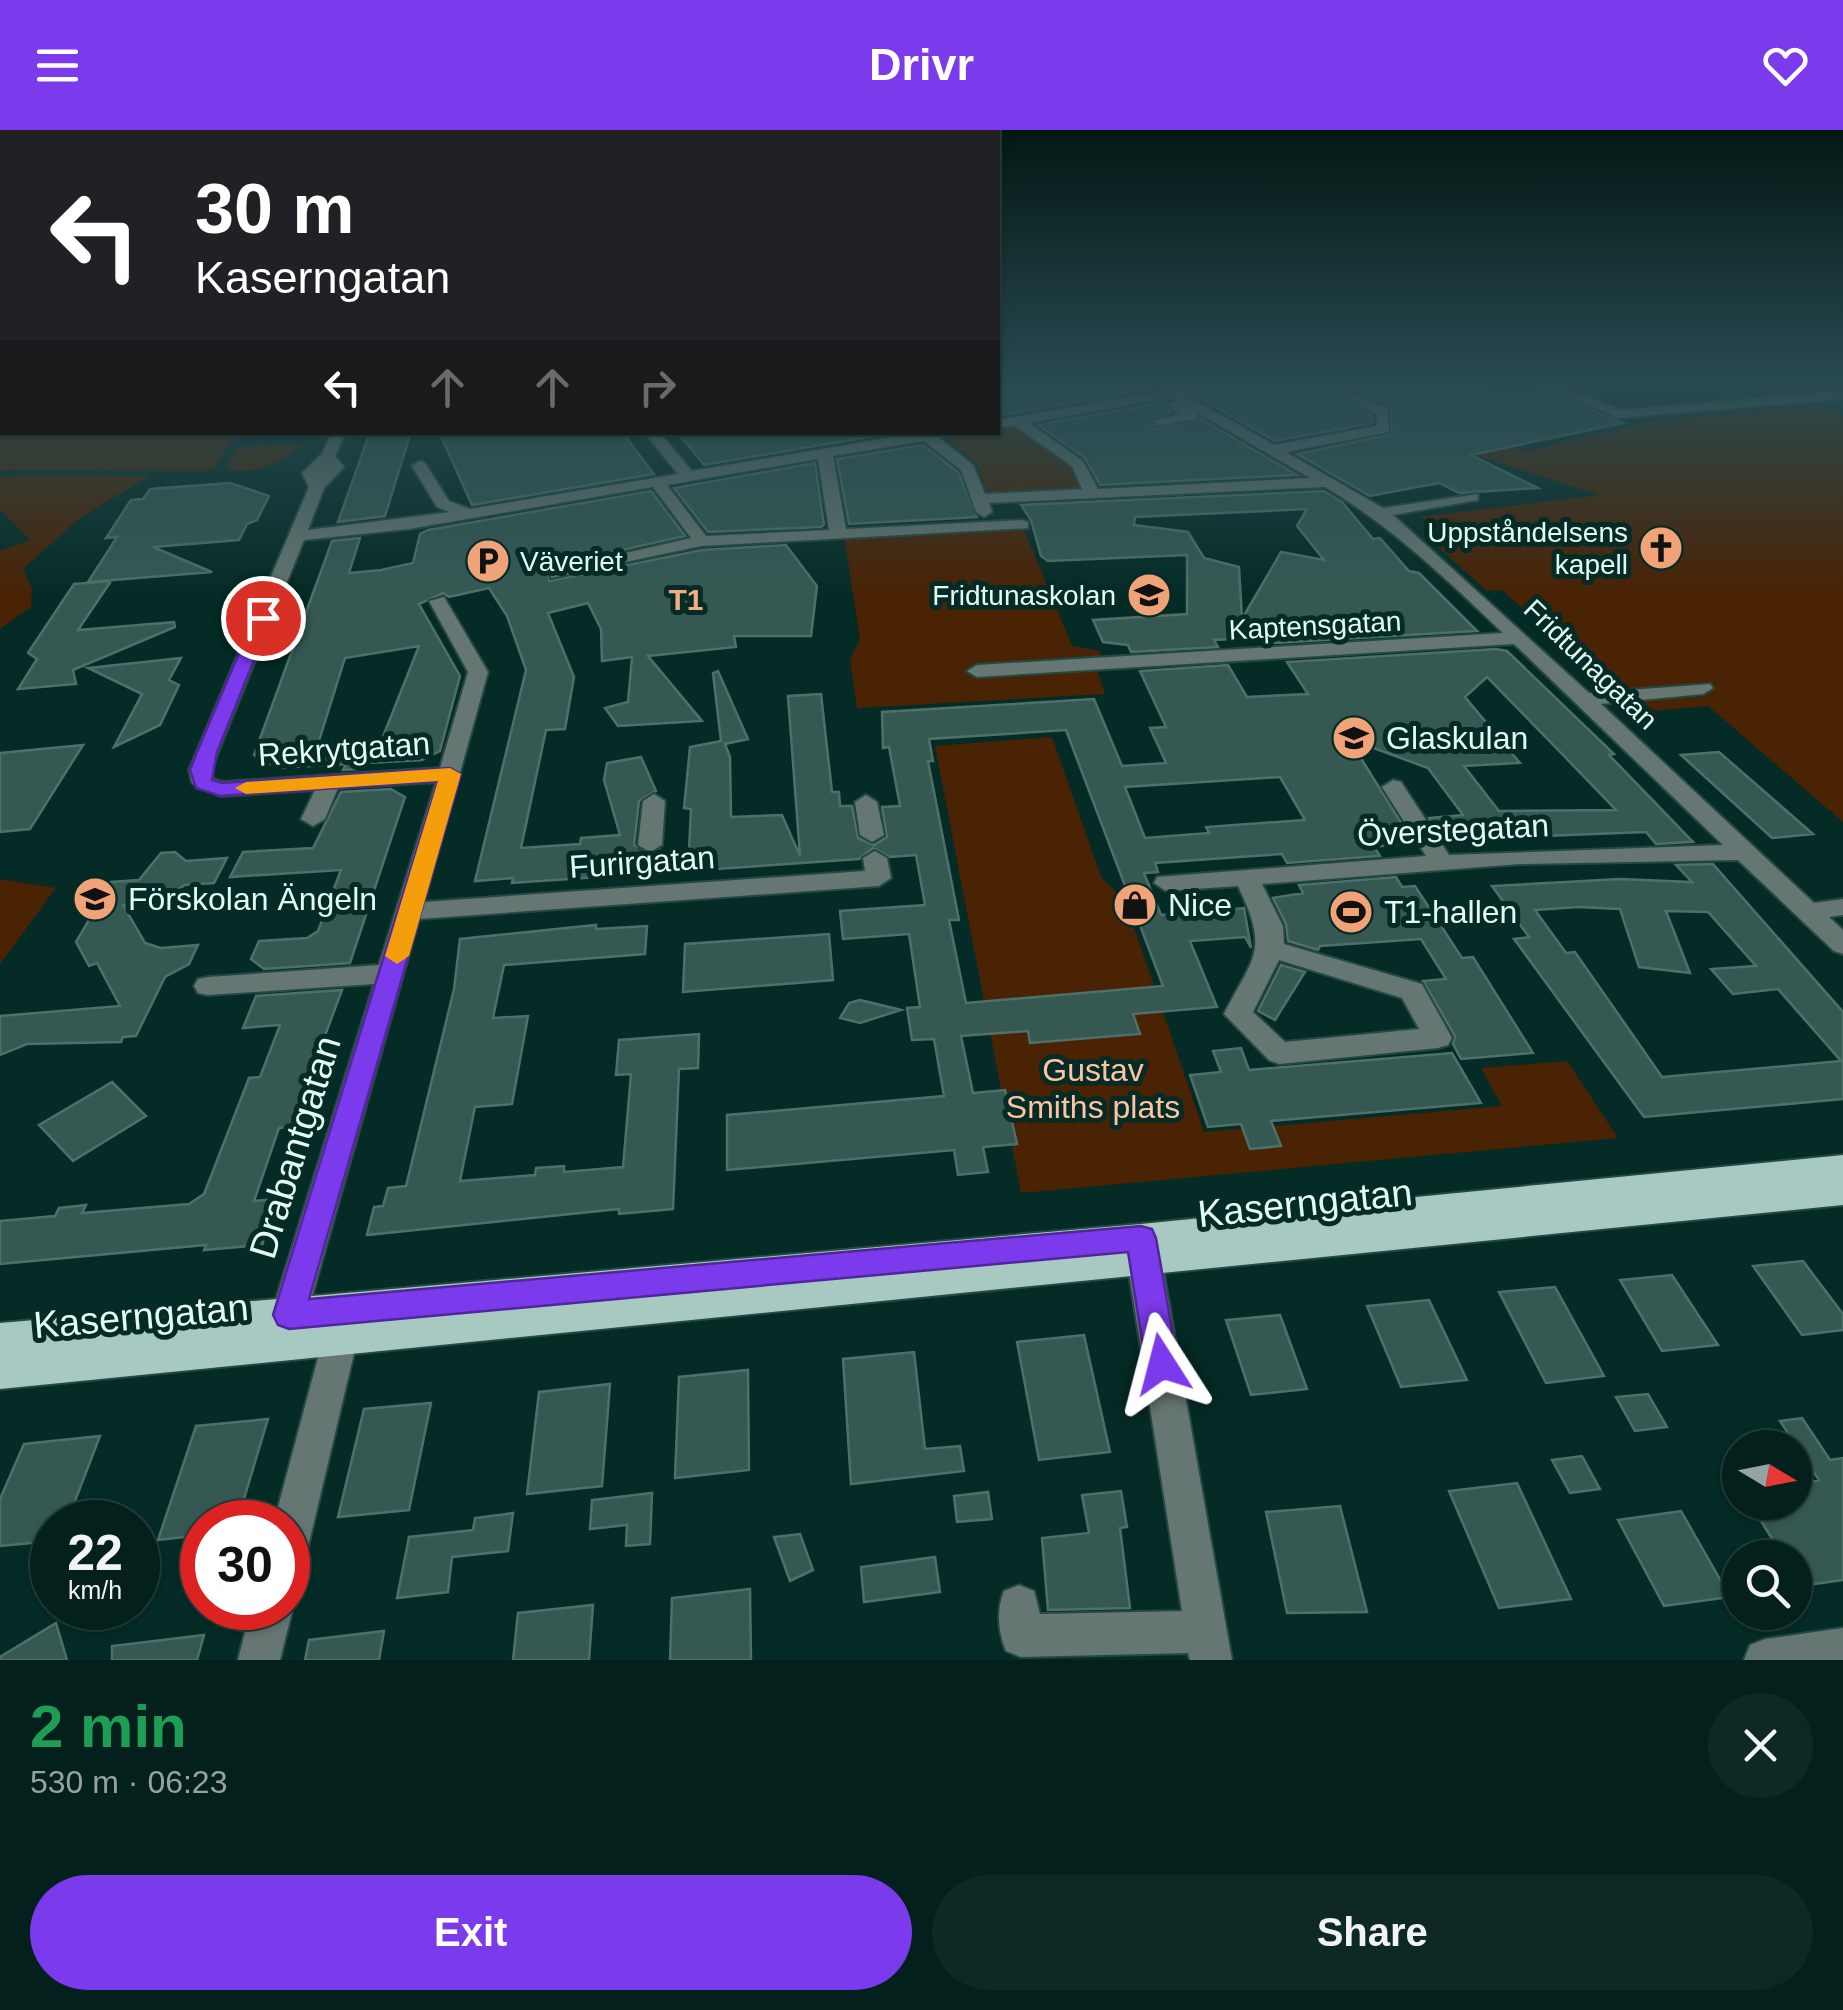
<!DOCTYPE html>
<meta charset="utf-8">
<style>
:root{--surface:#03201c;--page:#0d2825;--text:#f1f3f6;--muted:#97a3a3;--line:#243e3b;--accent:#7c3aed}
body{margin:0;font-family:Helvetica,sans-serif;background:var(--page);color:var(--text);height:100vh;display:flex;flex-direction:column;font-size:38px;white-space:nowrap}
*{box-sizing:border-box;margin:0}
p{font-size:32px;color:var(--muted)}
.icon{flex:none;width:55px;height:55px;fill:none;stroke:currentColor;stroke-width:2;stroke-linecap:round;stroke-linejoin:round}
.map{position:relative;height:1530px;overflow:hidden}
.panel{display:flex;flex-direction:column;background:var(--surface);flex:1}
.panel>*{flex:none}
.top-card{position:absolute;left:0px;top:0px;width:1000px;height:305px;box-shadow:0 2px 8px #0004,0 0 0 2px var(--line);background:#202124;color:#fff;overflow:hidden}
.needle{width:65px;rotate:100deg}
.controls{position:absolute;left:1722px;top:1300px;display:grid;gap:20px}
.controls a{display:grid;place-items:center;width:90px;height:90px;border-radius:50%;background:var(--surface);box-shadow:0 2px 8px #0004,0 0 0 2px var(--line);font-size:50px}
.speed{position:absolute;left:30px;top:1370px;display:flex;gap:20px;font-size:50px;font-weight:700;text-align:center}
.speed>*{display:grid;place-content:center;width:130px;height:130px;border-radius:50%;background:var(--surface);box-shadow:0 2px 8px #0004,0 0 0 2px var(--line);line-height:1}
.speed small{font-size:25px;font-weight:400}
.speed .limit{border:15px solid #d22;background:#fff;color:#111}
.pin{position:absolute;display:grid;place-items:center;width:85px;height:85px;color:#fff;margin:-42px;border:5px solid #fff;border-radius:50%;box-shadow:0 2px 10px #0007}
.me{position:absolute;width:110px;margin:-55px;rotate:351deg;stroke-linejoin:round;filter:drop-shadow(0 0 8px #0008)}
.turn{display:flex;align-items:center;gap:35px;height:210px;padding:0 30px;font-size:45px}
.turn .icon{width:130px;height:130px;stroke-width:2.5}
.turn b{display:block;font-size:70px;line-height:85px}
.lanes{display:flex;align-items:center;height:95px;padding:0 30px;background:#0003;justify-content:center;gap:50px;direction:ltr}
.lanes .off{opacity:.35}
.round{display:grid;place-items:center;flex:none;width:105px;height:105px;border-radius:52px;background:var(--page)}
.overview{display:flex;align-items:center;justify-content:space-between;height:170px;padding:0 30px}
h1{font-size:60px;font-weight:800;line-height:75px;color:#1e9e55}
.button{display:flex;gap:20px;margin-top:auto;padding:20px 30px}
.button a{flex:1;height:115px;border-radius:60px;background:var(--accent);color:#fff;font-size:40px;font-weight:800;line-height:115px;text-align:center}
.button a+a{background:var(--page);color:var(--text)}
header{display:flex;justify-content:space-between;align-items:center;height:130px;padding:0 30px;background:var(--accent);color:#fff;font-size:45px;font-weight:800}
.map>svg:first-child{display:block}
.green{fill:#4a2204}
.building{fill:#355952;stroke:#4d716a;stroke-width:2.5;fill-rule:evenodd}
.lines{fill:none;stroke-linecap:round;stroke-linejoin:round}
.minor-tunnel{stroke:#264a44;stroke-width:24;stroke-dasharray:24 11;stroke-linecap:butt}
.minor-casing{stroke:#244842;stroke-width:4}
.major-casing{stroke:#244842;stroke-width:4}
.minor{fill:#667672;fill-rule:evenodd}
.major{fill:#a8c9c2;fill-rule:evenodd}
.route{fill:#7c3aed;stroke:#51269a;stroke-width:2.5}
.slow{fill:#f59e0b}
.labels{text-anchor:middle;stroke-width:10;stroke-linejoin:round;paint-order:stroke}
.far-poi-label{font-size:28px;fill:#e5f9f4;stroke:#042b25;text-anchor:end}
.far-street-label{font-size:28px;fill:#e5f9f4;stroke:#042b25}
.far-neighbourhood-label{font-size:30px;font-weight:bold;fill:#f2ac82;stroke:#042b25}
.poi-label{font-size:32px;fill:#e5f9f4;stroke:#042b25;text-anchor:start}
.street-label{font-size:32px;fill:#e5f9f4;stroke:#042b25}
.park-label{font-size:32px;fill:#fec4a2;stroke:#042b25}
.near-street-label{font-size:38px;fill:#e5f9f4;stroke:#042b25}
</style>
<header><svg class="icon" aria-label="menu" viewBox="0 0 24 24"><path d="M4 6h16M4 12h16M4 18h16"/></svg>Drivr<svg class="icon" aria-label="heart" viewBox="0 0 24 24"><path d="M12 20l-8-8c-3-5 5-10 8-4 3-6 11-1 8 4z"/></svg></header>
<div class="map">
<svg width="1843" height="1530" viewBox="0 0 1843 1530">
<rect width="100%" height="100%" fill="#042b25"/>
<path class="green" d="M1823 274 1843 287V692L1708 576 1638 582 1502 460 1487 461 1436 415 1448 411 1421 387 1600 365 1468 323 1473 313 1531 320 1665 289Z
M0 277 2 302 237 303 215 338 207 341 0 340Z
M1023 295 1078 334 1091 361 987 366 977 334 945 308Z
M301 313C288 334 249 345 226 339L236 318Z
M35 345 150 346 81 387 23 439 32 459 31 477 0 499V421L30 410 0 379V347Z
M1023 397 1072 516 1100 521 1098 543 1105 564 857 578 850 529 860 509 844 406Z
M1052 607 1101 747 1125 771 1204 1002 1502 976 1481 938 1567 931 1618 1008 1021 1063 935 616Z
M0 749 56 758 0 834Z"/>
<path class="building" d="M1066 254H1181L998 286V269Z
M1236 254H1318L1372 286 1373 293 1275 311 1196 266Z
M1346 254H1491L1492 266 1536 257 1623 293 1471 325 1538 358 1459 363 1439 353 1370 366 1297 324 1392 304 1390 276Z
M1163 272 1171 282 1152 288 1153 299 1201 289 1297 345 1100 355 1085 328 1038 295Z
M370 302H411L385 386 338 392Z
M439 302H622L654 344 472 375Z
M677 302H898L704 335Z
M923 315 958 342 977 387 849 394 837 329Z
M815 333 824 395 821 397 708 402 674 358Z
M230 353 269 366 257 390 247 394 239 410 153 417 212 442 88 452 117 407 106 408 131 370 143 369 150 359Z
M651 361 685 406 550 436 549 451 702 420 786 415 817 456 811 506H734L736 517 648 526 702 591 618 596 605 578 628 572 632 527 602 531 601 499 588 473 548 483 574 547 565 599 546 600 521 718 580 714 581 708 620 705 604 650 607 633 641 627 656 661 639 671 634 715 653 724 652 738 628 740 627 745 512 753 513 748 475 751 526 540 507 486 489 458 449 467 443 463 419 474 460 546 440 621 422 630 351 634 360 639 343 640 346 634 278 638 254 625 332 411 360 408 349 443 381 440 413 433 420 404 428 400ZM419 516 382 609 318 614 345 528Z
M1324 361 1342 372 1373 409 1380 408 1409 441 1419 443 1477 501 1275 513 1271 507 1214 510 1218 517 1131 522 1128 515 1103 512 1093 490 1187 484V425L1048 431 1041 426 1031 390 1021 375ZM1307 379 1297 396 1324 430 1281 422 1242 489 1239 437 1204 428 1188 402 1134 395 1135 387Z
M111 451 78 500 174 492 175 497 73 540 76 554 18 559 37 529 28 523 74 454Z
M1496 519 1507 521 1614 624 1609 625 1693 712 1656 714 1646 702 1444 710 1429 688 1463 685 1428 638 1349 609 1413 712 1374 717 1380 726 1287 733 1282 724 1155 733 1158 742 1144 743 1161 785 1244 778 1251 818 1245 807 1190 811 1217 877 1133 884 1140 904 1030 913 1028 901 961 906 973 963 1005 960 1017 1014 983 1017 988 1042 958 1045 954 1020 727 1040V985L944 966 934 909 912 910 907 878 920 877 909 804 843 809 840 781 925 775 916 725 890 727 873 718 859 729 688 741 691 679 684 678 690 617 721 611 713 543 718 541 748 609 725 614 730 627 731 687 782 685 800 726 788 566 821 564 832 662H839L840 676H852L858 708 874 715 887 707 882 677 900 676 889 617 883 618 882 582 1094 569 1122 636 1166 633 1150 598 1166 597 1140 541 1228 535 1247 567 1308 564 1287 532ZM1487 547 1564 626 1616 680 1499 681 1464 636 1520 633 1465 567ZM1066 600 1163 856 966 873 949 790H959L928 631H933L929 609ZM1280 647 1305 690 1206 697 1209 703 1145 708 1125 657Z
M181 528 169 550 179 555 160 595 114 617 142 564 88 538Z
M83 615 30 699 0 702V623Z
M1719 622 1813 704 1772 708 1681 625Z
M391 659 405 667 350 833 264 839 251 829 259 811 307 808 318 801 341 740 230 747 243 722 313 718 341 662Z
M175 722 186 731 227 728 214 753 185 755 162 769 123 775 145 813 161 818 198 815 189 834 165 847 136 906 123 907 121 912 27 914 0 925V886L120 876 97 833 89 836 76 812 111 752 139 750 161 723Z
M1713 734 1843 882V969L1644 987 1514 809 1529 807 1492 756 1620 749 1692 752 1676 735ZM1578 777 1620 779 1639 837 1690 843 1666 781 1708 782 1756 836 1711 839 1733 864 1778 859 1841 931 1662 947 1575 822 1566 823 1535 780Z
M1396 747 1402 757 1415 756 1462 828 1473 827 1533 923 1461 929 1453 914 1455 906 1423 851 1446 849 1421 809 1320 816 1318 820 1288 811 1286 794 1273 768 1303 763 1299 755Z
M596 795V799L647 796 645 824 504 835 493 888 528 886 512 974 475 977 460 1051 535 1045 536 1038 564 1036V1042L623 1037 631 944 616 945 619 910 699 904 698 938 679 939 673 1079 619 1084V1079L367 1105 374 1077 383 1076 388 1058 406 1056 454 859 460 809Z
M829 804 833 850 683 862 685 814Z
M1281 835 1305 842 1275 890 1258 881Z
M342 860 291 997 279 998 254 1071 277 1069 262 1115 204 1120 206 1115 0 1134V1091L55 1086 59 1078 86 1075 82 1083 189 1074 204 1064 249 948 260 947 280 895 243 898 256 866Z
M860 870 901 880 860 893 840 888 849 873Z
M1241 918 1249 940 1452 923 1481 973 1271 991 1281 1016 1250 1019 1241 994 1208 997 1190 945 1221 942 1213 921Z
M112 952 146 986 73 1031 39 995Z
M1803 1131 1843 1184V1200L1802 1205 1753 1136Z
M1672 1145 1718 1215 1662 1221 1620 1150Z
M1555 1157 1604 1246 1546 1253 1499 1162Z
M1429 1170 1467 1250 1401 1257 1367 1176Z
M1280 1185 1307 1259 1251 1265 1226 1190Z
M1084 1205 1110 1322 1039 1330 1017 1212Z
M914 1222 925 1319 960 1316 964 1341 851 1354 843 1229Z
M748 1240 749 1340 675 1348 679 1247Z
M610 1254 602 1356 527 1364 539 1262Z
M1648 1264 1667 1297 1635 1301 1616 1267Z
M431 1273 409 1380 338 1387 364 1279Z
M1802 1288 1830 1330 1843 1328V1450L1801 1456 1795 1446V1428H1784L1751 1375 1795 1372V1353L1819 1350 1780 1291Z
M268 1289 237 1392H202V1405L158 1410 196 1296Z
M100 1306 67 1392H52V1411L0 1416V1369L24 1314Z
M1582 1326 1600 1359 1570 1363 1552 1330Z
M1517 1353 1571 1469 1499 1478 1449 1361Z
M1121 1361 1127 1397 1120 1398 1130 1478 1048 1480 1042 1408 1089 1403 1082 1365Z
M988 1362 992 1389 957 1392 954 1366Z
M652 1363 650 1414 626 1416 627 1395 590 1399 592 1370Z
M1340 1376 1367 1482 1287 1483 1266 1382Z
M1681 1381 1730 1467 1664 1476 1618 1390Z
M513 1383 508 1421 452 1427 448 1462 397 1468 409 1407 473 1400 475 1388Z
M800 1404 813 1440 790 1451 774 1407Z
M935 1427 940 1462 864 1472 861 1437Z
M750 1459 751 1530H670L672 1468Z
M593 1475 589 1530H513L518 1483Z
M56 1493 67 1530H0V1527Z
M384 1501 379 1530H305L309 1510Z
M204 1505 197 1530H112V1516Z"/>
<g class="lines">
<path class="minor-tunnel" d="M648 739 650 715"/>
<defs>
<path id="minor" d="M1023 254H1054L998 266V258Z
M1203 254H1232L1186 265 1274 315 1377 296 1376 284 1321 254H1338L1388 279 1389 302 1286 322 1383 378 1478 364V370L1393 385 1589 563 1710 554 1713 558 1703 564 1601 574 1814 773 1843 769V785L1829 787 1843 800V824L1834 821 1738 730 1520 734 1262 754 1283 796 1284 814 1422 854 1452 908 1448 915 1438 918 1279 934 1269 930 1224 884C1255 824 1269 821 1238 756L1166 761 1154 753 1157 747 1426 726 1382 657 1393 650 1401 652 1449 725 1723 715 1514 514 977 547 967 541 977 535 1503 503C1446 449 1393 397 1325 357L989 373 992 382 984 387 976 382 961 340 924 311 833 326 846 399 1022 390 1028 392V398L701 416 551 448V440L691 408 653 357 409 399 304 410 218 622 211 640 213 649 222 652 440 638 468 542 429 471 444 467 488 542 424 772 865 741 863 728 875 721 887 728 891 748 879 756 419 789 303 1198 297 1209 285 1214 273 1209 267 1198 374 854 208 865 198 863 194 856 198 849 208 847 379 835 436 652 338 658 325 689 313 696 301 689 315 660 220 666 192 653 189 640 309 357 302 343 322 324 332 302H346L335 326 344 337 324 358 308 400 450 382 437 377 412 336 420 331 425 333 449 371 470 379 678 344 644 302H659L692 341 923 302H958L939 308 973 335 985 364 1082 359 1072 336 1014 295 998 298V290ZM1171 267 1177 271 1166 274 1180 284 1155 290V296L1197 289V283L1184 275 1310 348 1098 359 1083 331 1029 293ZM818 329 829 400 706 406 667 355ZM1279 830 1402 868 1419 899 1285 912 1253 882Z
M1538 254H1557L1621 280 1843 261V269L1619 288Z
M654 664 665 671 662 715 650 722 638 715 643 671Z
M866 665 877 672 884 705 872 712 860 705 855 672Z
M1141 1097 1153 1101 1158 1111 1232 1530H1190L1188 1523 1021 1527 1006 1521C998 1501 996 1482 1004 1461L1019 1455 1034 1461 1040 1484 1182 1481 1124 1111 1129 1101Z
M344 1178 356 1183 361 1194 308 1417 302 1431 288 1437V1392H274L327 1194 332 1183Z
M288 1465 293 1478 280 1530H238L251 1478H288Z
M1843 1498V1530H1744L1750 1515 1765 1509Z"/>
<path id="major" d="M1843 1025V1075L0 1259V1225L46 1221 0 1225V1193L1141 1094Z"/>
</defs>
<use href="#minor" class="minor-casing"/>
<use href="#major" class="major-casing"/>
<use href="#minor" class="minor"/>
<use href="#major" class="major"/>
</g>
<linearGradient id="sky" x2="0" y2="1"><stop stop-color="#021814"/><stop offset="0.54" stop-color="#294a51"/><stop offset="1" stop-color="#294a51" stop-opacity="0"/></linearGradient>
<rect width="1843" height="468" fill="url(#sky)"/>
<path class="route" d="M263 482 271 488 217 622 212 650 222 653 450 638 461 644 309 1169 1141 1096 1152 1099 1156 1108 1178 1234 1174 1244 1162 1249 1150 1244 1146 1234 1128 1122 289 1199 278 1195 273 1185 438 651 220 666 196 658 190 640 197 622 254 488Z"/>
<path class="slow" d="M450 638 461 644 409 826 397 834 385 826 438 651 246 664 235 658 246 652Z"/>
<defs>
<symbol id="church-disc" viewBox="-11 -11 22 22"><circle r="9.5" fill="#efa376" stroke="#042b25"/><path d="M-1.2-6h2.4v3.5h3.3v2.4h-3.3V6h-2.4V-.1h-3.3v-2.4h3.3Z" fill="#111"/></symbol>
<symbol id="parking-disc" viewBox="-11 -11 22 22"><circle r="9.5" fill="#efa376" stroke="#042b25"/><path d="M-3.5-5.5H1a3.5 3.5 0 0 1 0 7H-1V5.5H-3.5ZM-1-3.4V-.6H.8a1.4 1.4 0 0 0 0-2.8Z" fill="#111"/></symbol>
<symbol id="school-disc" viewBox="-11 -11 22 22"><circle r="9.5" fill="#efa376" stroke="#042b25"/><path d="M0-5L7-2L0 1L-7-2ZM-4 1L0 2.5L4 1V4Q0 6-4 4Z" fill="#111"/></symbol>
<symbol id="shop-disc" viewBox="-11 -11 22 22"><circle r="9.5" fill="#efa376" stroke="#042b25"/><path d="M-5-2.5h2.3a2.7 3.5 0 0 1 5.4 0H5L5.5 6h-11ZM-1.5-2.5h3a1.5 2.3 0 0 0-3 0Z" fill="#111"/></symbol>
<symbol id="stadium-disc" viewBox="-11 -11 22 22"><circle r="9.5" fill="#efa376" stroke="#042b25"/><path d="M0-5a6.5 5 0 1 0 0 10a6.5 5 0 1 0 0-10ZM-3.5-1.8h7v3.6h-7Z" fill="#111"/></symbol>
</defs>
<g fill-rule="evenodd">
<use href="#church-disc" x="1636" y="393" width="50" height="50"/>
<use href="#parking-disc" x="463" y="406" width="50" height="50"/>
<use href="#school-disc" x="1124" y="440" width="50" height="50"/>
<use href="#school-disc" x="1329" y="583" width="50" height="50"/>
<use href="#school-disc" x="70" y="744" width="50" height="50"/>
<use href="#shop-disc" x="1110" y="750" width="50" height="50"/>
<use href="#stadium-disc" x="1326" y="757" width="50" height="50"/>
</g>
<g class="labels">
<g class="far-poi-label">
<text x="1628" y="412">Uppståndelsens<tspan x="1628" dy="32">kapell</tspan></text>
<text x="520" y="441" text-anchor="start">Väveriet</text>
<text x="1116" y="475">Fridtunaskolan</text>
</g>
<g class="far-street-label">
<text transform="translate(1315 495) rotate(-3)" y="10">Kaptensgatan</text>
<text transform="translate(1591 534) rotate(44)" y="10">Fridtunagatan</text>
</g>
<g class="far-neighbourhood-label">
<text x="686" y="480">T1</text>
</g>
<g class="poi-label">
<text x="1386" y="619">Glaskulan</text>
<text x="128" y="780">Förskolan Ängeln</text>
<text x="1168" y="786">Nice</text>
<text x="1384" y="793">T1-hallen</text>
</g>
<g class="street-label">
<text transform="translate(344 619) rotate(-4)" y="11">Rekrytgatan</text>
<text transform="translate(1453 700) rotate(-3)" y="11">Överstegatan</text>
<text transform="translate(642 732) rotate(-4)" y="11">Furirgatan</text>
</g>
<g class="park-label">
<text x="1093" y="951">Gustav<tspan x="1093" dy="37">Smiths plats</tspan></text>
</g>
<g class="near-street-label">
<text transform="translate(295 1017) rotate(-73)" y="13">Drabantgatan</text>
<text transform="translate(1305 1073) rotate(-6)" y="13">Kaserngatan</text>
<text transform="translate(141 1186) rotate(-5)" y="13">Kaserngatan</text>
</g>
</g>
</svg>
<div class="controls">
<a><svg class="needle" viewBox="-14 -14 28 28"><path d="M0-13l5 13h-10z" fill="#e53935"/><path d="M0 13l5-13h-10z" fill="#97a3a3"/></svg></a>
<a><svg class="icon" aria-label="search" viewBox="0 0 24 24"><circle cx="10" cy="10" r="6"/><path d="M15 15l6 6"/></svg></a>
</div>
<div class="speed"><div>22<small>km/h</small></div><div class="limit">30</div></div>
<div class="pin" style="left:263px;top:488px;background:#d93025"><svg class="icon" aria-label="arrive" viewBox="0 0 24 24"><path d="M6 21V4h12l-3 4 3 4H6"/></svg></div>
<svg class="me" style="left:1162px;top:1234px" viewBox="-20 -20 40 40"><path d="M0-17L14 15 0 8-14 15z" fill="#7c3aed" stroke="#fff" stroke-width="4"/></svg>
<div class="top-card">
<div class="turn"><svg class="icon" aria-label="left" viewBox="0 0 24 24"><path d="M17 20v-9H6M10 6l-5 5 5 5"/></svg><div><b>30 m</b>Kaserngatan</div></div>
<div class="lanes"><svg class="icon" aria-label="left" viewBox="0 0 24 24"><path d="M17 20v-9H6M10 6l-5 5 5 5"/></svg><svg class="icon off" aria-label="ahead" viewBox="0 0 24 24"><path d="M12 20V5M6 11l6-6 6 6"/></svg><svg class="icon off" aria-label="ahead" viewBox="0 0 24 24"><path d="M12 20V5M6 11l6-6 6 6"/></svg><svg class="icon off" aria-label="right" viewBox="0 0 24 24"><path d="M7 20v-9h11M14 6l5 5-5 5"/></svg></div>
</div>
</div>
<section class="panel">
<div class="overview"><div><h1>2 min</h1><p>530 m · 06:23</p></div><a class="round"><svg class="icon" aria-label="close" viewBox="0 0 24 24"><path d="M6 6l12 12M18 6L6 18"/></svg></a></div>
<div class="button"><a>Exit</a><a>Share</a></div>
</section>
